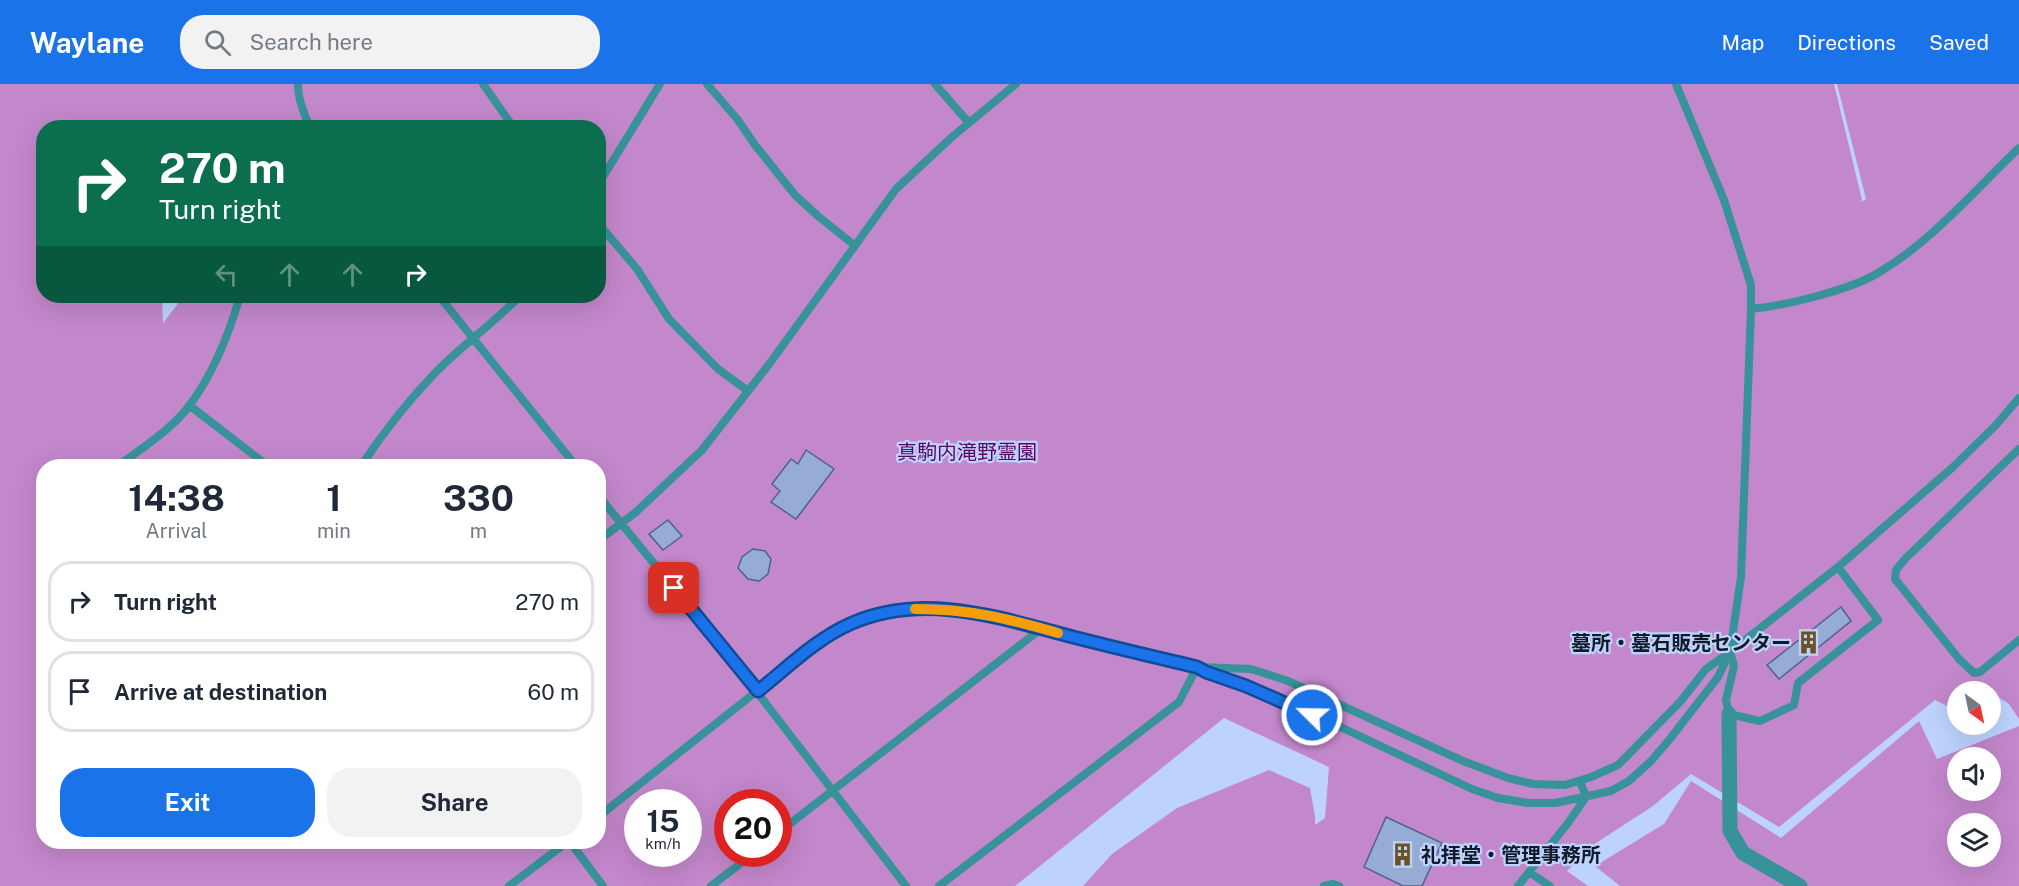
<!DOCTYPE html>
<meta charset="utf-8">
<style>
:root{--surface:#fff;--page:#f2f2f3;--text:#1f2937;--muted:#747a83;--line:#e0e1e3;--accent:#1a73e8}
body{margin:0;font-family:"Public Sans","Noto Sans JP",sans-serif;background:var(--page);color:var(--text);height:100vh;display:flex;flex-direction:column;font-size:22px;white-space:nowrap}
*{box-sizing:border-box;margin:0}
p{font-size:20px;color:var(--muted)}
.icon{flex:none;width:33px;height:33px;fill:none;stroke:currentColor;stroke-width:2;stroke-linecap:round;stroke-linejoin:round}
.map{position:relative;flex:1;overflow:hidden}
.details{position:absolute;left:36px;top:375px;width:570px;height:390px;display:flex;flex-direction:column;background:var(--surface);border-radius:24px;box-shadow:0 6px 24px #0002}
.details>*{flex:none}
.top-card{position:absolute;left:36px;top:36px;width:570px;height:183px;border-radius:24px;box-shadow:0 6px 24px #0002;background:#0b6e4f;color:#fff;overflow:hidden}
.needle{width:39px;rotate:147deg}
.tools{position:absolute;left:1947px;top:597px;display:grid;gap:12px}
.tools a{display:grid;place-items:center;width:54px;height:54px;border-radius:50%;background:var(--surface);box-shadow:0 6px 24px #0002;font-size:30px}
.speed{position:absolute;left:624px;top:705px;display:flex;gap:12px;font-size:30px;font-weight:700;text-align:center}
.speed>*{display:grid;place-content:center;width:78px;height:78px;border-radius:50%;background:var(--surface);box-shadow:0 6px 24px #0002;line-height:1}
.speed small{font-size:15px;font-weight:400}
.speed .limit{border:9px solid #d22;background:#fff;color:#111}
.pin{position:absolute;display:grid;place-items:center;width:51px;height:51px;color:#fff;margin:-26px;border-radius:12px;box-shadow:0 3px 9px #0006}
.me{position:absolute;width:66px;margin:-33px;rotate:293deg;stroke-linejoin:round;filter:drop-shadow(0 0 4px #0008)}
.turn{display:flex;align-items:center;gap:21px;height:126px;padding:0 24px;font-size:27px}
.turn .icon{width:78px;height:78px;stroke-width:2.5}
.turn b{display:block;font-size:42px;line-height:51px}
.lanes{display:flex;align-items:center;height:57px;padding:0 24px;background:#0003;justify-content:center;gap:30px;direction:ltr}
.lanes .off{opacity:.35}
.eta{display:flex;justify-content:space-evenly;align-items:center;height:102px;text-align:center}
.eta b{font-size:36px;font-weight:700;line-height:42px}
.button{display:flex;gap:12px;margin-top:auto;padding:12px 24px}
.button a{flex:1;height:69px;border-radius:24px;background:var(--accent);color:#fff;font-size:24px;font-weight:700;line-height:69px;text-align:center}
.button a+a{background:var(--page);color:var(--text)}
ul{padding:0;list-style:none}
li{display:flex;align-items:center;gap:18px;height:81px;margin:0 12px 9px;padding:0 12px;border:3px solid var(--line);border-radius:24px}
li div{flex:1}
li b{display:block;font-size:22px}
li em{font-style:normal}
header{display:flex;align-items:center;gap:36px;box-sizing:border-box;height:84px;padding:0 30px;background:var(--accent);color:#fff}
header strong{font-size:28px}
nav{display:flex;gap:33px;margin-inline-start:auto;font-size:21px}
.search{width:420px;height:54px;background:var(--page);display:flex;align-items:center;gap:15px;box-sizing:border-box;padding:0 21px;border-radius:24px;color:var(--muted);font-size:22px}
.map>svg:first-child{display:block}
.green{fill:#c387cb;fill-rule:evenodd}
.building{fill:#97acd5;stroke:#4f6287;stroke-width:1.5}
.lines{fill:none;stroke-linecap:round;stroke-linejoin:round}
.service{stroke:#38929a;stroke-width:8}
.minor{stroke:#38929a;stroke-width:15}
.route-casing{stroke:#114b97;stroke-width:15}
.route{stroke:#1a73e8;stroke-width:10}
.slow{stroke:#f59e0b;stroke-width:10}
.labels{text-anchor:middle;stroke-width:4.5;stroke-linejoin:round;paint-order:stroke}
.park-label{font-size:20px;fill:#5b0265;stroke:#bdd3fd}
.poi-label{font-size:20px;font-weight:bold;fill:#121928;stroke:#bdd3fd;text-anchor:end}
</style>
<header>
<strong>Waylane</strong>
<div class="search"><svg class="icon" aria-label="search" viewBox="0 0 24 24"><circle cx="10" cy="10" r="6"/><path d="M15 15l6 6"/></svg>Search here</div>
<nav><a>Map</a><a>Directions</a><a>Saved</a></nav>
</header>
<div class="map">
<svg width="2019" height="802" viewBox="0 0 2019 802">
<rect width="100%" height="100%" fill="#bdd3fd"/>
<path class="green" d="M0 0H1834L1862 116 1861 118 1866 115 1837 0H2019V635L2009 620 1994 610 1991 613 1990 608H1958L1957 627 1935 616 1779 743 1691 690 1653 722 1593 761 1567 787 1588 802H1083L1112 770 1177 724 1269 686 1310 704 1315 732V741L1325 734 1329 683 1224 634 1015 802H0ZM44 44H598V212H180L177 221 163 239 162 212H44ZM44 382H598V758H44ZM638 718H688V770H638ZM728 718H778V770H728Z
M1919 637 1937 675 2019 642V802H1620L1595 782 1664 740 1691 697 1781 754ZM1958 674H1990V706H1958ZM1958 740H1990V772H1958Z"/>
<path class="building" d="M806 366 834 385 796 435 771 418 780 407 772 400 791 375 798 380Z
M668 436 682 452 663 466 649 450Z
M753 465 765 467 771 475 768 490 759 497 748 495 738 484 742 473Z
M1841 523 1851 537 1779 595 1767 581Z
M1386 733 1442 759 1422 802H1403L1364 783Z"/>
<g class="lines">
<path class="service" d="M298 0C298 14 304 32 311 44
M483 0 514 44
M707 0 738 36 755 61 795 111 818 132 854 161
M935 0 969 39
M1676 0 1724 116 1751 201V225L1741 493 1730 568 1718 593 1669 656 1651 677 1629 697 1611 707 1555 719H1528L1498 714 1472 705 1332 639 1246 602 1206 588 1197 583 1251 585 1288 597 1463 677 1508 694 1533 700 1565 701 1591 693 1618 681 1680 618 1706 585 1730 568 1838 483 1953 383 1996 341 2019 314
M598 101 660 0
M598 139 637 185 669 235 718 285 748 307
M439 212 576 382
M1751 225C1784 222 1850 206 1878 189 1932 157 1974 107 2019 64
M189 321 268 382
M2019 365 1905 475 1896 486 1895 495 1959 575 1974 589 1980 588 2019 556
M118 382C142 364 171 346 189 322 214 289 229 250 240 212
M361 382C383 349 407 318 435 289 462 261 494 239 520 212
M598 411 758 607
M598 457 636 428 702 366 770 279 896 105 952 53 1016 0
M1730 568 1734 582 1726 616 1729 630 1760 637 1794 621 1798 599 1878 536 1838 483
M757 608 906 802
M598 733 829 550 851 539 898 525H950L997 532 1081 555 1197 583 1179 618 939 802
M778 749 1042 544
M570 758 603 802
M1529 788 1550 802
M509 802 567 758
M711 802 753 770
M1324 802 1333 800 1339 802
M1518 802 1568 739 1586 713 1580 697"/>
<path class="minor" d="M1729 630 1730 747 1743 769 1800 802"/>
</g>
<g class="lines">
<defs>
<path id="route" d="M674 504 758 607C787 584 816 555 850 540 927 506 1005 536 1081 555 1120 565 1159 574 1197 583L1206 588 1246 602 1312 631"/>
</defs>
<use href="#route" class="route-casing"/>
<use href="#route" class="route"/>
<path class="slow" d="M915 525C969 525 1006 534 1058 549"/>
</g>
<defs>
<symbol id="building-bare" viewBox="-9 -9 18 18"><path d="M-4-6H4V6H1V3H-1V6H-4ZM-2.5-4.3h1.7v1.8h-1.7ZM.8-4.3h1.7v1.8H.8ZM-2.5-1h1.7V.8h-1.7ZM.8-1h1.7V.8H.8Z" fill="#6a5222" stroke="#bdd3fd" stroke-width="2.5" paint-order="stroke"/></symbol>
</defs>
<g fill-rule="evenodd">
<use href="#building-bare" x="1792" y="542" width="33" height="33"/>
<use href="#building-bare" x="1386" y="754" width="33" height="33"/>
</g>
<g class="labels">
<g class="park-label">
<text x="967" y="375">真駒内滝野霊園</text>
</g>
<g class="poi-label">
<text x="1791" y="566">墓所・墓石販売センター</text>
<text x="1421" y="778" text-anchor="start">礼拝堂・管理事務所</text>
</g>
</g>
</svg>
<div class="tools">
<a><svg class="needle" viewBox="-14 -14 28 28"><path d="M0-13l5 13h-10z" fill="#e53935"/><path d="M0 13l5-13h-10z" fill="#747a83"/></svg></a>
<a><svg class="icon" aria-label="sound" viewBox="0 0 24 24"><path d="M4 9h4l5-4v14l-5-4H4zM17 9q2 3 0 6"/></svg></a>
<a><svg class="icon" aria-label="layers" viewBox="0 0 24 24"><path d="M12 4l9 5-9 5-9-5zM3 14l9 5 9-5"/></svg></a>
</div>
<div class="speed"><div>15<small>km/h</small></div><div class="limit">20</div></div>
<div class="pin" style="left:674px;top:504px;background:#d93025"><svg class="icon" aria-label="arrive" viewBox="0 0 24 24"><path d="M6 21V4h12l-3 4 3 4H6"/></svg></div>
<svg class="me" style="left:1312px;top:631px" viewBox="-20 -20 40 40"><circle r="17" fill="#1a73e8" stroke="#fff" stroke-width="3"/><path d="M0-11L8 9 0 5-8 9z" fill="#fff"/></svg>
<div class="top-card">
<div class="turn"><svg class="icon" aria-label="right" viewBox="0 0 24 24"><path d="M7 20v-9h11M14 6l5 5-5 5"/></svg><div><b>270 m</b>Turn right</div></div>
<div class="lanes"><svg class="icon off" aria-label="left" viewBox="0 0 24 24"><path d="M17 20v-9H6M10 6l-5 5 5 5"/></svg><svg class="icon off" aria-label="ahead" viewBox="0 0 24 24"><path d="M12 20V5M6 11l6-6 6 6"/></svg><svg class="icon off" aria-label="ahead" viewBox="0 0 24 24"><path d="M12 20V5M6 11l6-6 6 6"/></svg><svg class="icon" aria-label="right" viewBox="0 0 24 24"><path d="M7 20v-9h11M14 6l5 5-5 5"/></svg></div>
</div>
<section class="details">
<div class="eta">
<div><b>14:38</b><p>Arrival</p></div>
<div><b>1</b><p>min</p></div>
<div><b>330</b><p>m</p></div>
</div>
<ul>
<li><svg class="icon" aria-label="right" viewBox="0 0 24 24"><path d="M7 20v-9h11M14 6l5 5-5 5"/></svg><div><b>Turn right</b></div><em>270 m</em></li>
<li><svg class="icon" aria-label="arrive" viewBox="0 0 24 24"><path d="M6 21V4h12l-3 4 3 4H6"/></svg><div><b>Arrive at destination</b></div><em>60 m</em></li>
</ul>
<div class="button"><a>Exit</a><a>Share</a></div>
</section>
</div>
